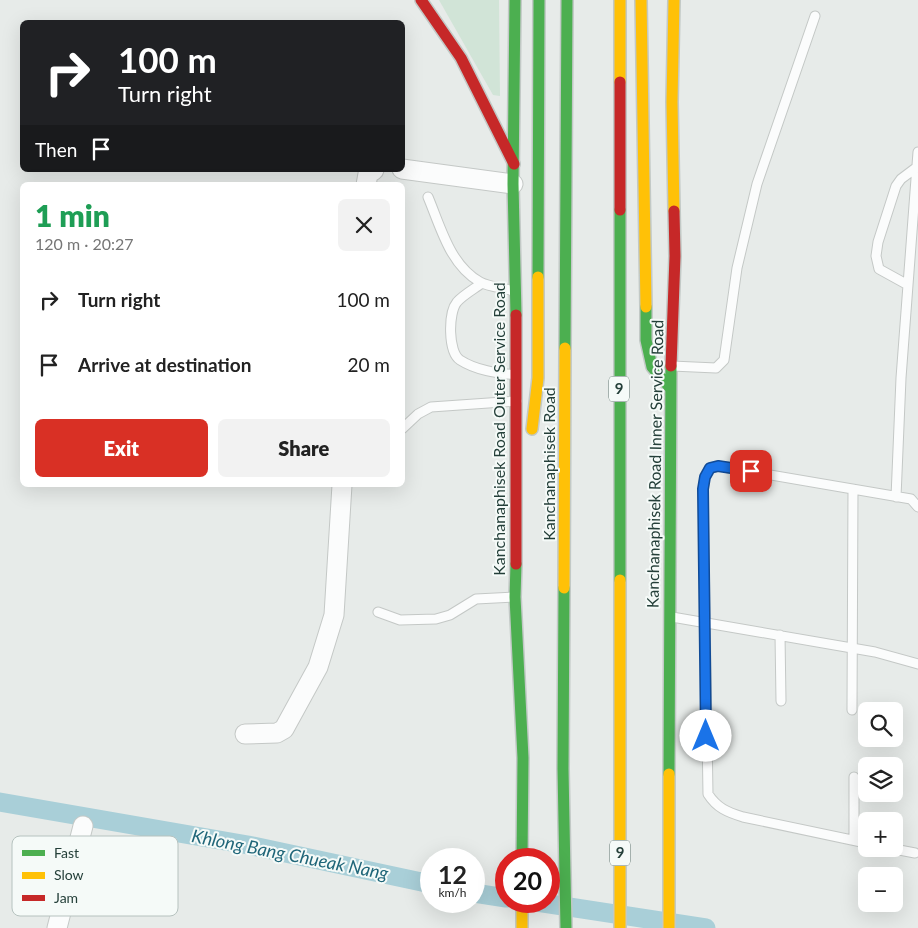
<!DOCTYPE html>
<meta charset="utf-8">
<style>
:root{--surface:#fff;--page:#f2f2f2;--text:#222;--muted:#767676;--accent:#d93025}
body{margin:0;font-family:Lato,sans-serif;background:var(--page);color:var(--text);height:100vh;display:flex;flex-direction:column;font-size:19px;white-space:nowrap}
*{box-sizing:border-box;margin:0}
p{font-size:16px;color:var(--muted)}
.icon{flex:none;width:28px;height:28px;fill:none;stroke:currentColor;stroke-width:2;stroke-linecap:round;stroke-linejoin:round}
.map{position:relative;flex:1;overflow:hidden}
.drawer{position:absolute;left:20px;top:182px;width:385px;height:305px;display:flex;flex-direction:column;background:var(--surface);border-radius:8px;box-shadow:0 5px 20px #0002}
.drawer>*{flex:none}
.banner{position:absolute;left:20px;top:20px;width:385px;height:152px;border-radius:8px;box-shadow:0 5px 20px #0002;background:#202124;color:#fff;overflow:hidden}
.tools{position:absolute;left:858px;top:702px;display:grid;gap:10px}
.tools a{display:grid;place-items:center;width:45px;height:45px;border-radius:8px;background:var(--surface);box-shadow:0 5px 20px #0002;font-size:25px}
.speed{position:absolute;left:420px;top:848px;display:flex;gap:10px;font-size:25px;font-weight:700;text-align:center}
.speed>*{display:grid;place-content:center;width:65px;height:65px;border-radius:50%;background:var(--surface);box-shadow:0 5px 20px #0002;line-height:1}
.speed small{font-size:12px;font-weight:400}
.speed .limit{border:8px solid #d22;background:#fff;color:#111}
.pin{position:absolute;display:grid;place-items:center;width:42px;height:42px;color:#fff;margin:-21px;border-radius:10px;box-shadow:0 2px 8px #0006}
.me{position:absolute;width:55px;margin:-28px;rotate:0deg;stroke-linejoin:round;filter:drop-shadow(0 0 4px #0008)}
.turn{display:flex;align-items:center;gap:18px;height:105px;padding:0 15px;font-size:22px}
.turn .icon{width:65px;height:65px;stroke-width:2.5}
.turn b{display:block;font-size:35px;line-height:42px}
.then{display:flex;align-items:center;height:48px;padding:0 15px;background:#0003;gap:10px;font-size:19px}
.round{display:grid;place-items:center;flex:none;width:52px;height:52px;border-radius:8px;background:var(--page)}
.summary{display:flex;align-items:center;justify-content:space-between;height:85px;padding:0 15px}
h1{font-size:30px;font-weight:800;line-height:38px;color:#1e9e55}
.cta{display:flex;gap:10px;margin-top:auto;padding:10px 15px}
.cta a{flex:1;height:58px;border-radius:8px;background:var(--accent);color:#fff;font-size:20px;font-weight:800;line-height:58px;text-align:center}
.cta a+a{background:var(--page);color:var(--text)}
ul{padding:0;list-style:none}
li{display:flex;align-items:center;gap:15px;height:65px;padding:0 15px}
li div{flex:1}
li b{display:block;font-size:19px}
li em{font-style:normal}
.map>svg:first-child{display:block}
.green{fill:#d1e4d7}
.lines{fill:none;stroke-linecap:round;stroke-linejoin:round}
.canal{stroke:#a9cfd8;stroke-width:19}
.lane-casing{stroke:#c4c8c6;stroke-width:11}
.street-casing{stroke:#c4c8c6;stroke-width:21}
.fast-casing{stroke:#c2c9c6;stroke-width:14}
.slow-casing{stroke:#c2c9c6;stroke-width:14}
.jam-casing{stroke:#c2c9c6;stroke-width:14}
.lane{stroke:#fbfcfc;stroke-width:9}
.street{stroke:#fbfcfc;stroke-width:19}
.fast{stroke:#4caf50;stroke-width:11}
.slow{stroke:#ffc107;stroke-width:11}
.jam{stroke:#c62828;stroke-width:11}
.route-casing{stroke:#114b97;stroke-width:12}
.route{stroke:#1a73e8;stroke-width:9}
.labels{text-anchor:middle;stroke-width:4;stroke-linejoin:round;paint-order:stroke}
.shield{fill:#f5faf8;stroke:#637772;stroke-width:1}
.shield-label{font-size:15px;font-weight:bold;fill:#243f39}
.street-label{font-size:16px;fill:#243f39;stroke:#f5faf8}
.water-label{font-size:18px;font-style:italic;fill:#206679;stroke:#f5faf8}
.key{fill:#f5faf8;stroke:#b6c2bf;stroke-width:1}
.key-label{font-size:14px;fill:#243f39}
</style>
<div class="map">
<svg width="918" height="928" viewBox="0 0 918 928">
<rect width="100%" height="100%" fill="#e7ebe9"/>
<path class="green" d="M439 0H499L500 96 493 95Z"/>
<g class="lines">
<path class="canal" d="M0 802 248 845 431 884
M474 893 506 898
M530 901 706 928"/>
<defs>
<path id="lane" d="M428 197C441 228 450 265 480 282 489 287 504 288 514 291
M482 283C474 289 463 295 457 302 448 313 448 352 460 360 477 371 498 373 516 375
M908 285 879 269 876 256 878 242 896 186 901 179 917 167
M672 366 716 368 724 360 737 268 757 184 815 16
M402 429 418 414 431 407 517 401
M896 497 901 378 918 152
M378 612 400 620 436 619 450 615 476 599 514 597
M672 617 875 652 918 664
M780 635 781 701
M852 710 853 489
M854 777V840
M866 843 743 817C727 812 717 808 708 794L703 489 705 477 710 469 718 466 911 499 918 507
M894 849 915 853"/>
<path id="street" d="M402 169 513 184
M366 185 368 174 374 170
M245 734 277 733 284 729 318 667 334 615 342 485
M57 928 83 826"/>
<path id="fast" d="M515 0 513 184 516 315
M620 210V580
M538 277 539 0
M646 307V340L652 367 670 388
M565 348 567 0
M516 564 515 597 523 758 522 859
M564 588 563 769 566 928
M669 774 671 366"/>
<path id="slow" d="M620 0V82
M641 0 646 307
M674 0 672 102 674 211
M532 429 538 378V277
M620 580V928
M564 588 565 348
M522 901V928
M669 928V774"/>
<path id="jam" d="M421 0 461 58 514 164
M620 82V210
M671 366 675 256 674 211
M516 564V315"/>
</defs>
<use href="#lane" class="lane-casing"/>
<use href="#street" class="street-casing"/>
<use href="#fast" class="fast-casing"/>
<use href="#slow" class="slow-casing"/>
<use href="#jam" class="jam-casing"/>
<use href="#lane" class="lane"/>
<use href="#street" class="street"/>
<use href="#fast" class="fast"/>
<use href="#slow" class="slow"/>
<use href="#jam" class="jam"/>
</g>
<g class="lines">
<defs>
<path id="route" d="M706 736 703 489 705 477 710 468 718 466 751 471"/>
</defs>
<use href="#route" class="route-casing"/>
<use href="#route" class="route"/>
</g>
<g class="labels">
<g class="shield">
<rect x="609" y="376.5" width="20" height="25" rx="4"/>
<rect x="610" y="840.5" width="20" height="25" rx="4"/>
</g>
<g class="shield-label">
<text x="619" y="394">9</text>
<text x="620" y="858">9</text>
</g>
<g class="street-label">
<text transform="translate(499 429) rotate(-90)" y="6">Kanchanaphisek Road Outer Service Road</text>
<text transform="translate(549 464) rotate(-90)" y="6">Kanchanaphisek Road</text>
<text transform="translate(655 464) rotate(-89)" y="6">Kanchanaphisek Road Inner Service Road</text>
</g>
<g class="water-label">
<text transform="translate(290 855) rotate(11)" y="6">Khlong Bang Chueak Nang</text>
</g>
</g>
<rect x="12" y="836" width="166" height="80" rx="8" class="key"/>
<rect x="22" y="850" width="23" height="6" fill="#4caf50"/>
<rect x="22" y="872" width="23" height="7" fill="#ffc107"/>
<rect x="22" y="895" width="23" height="6" fill="#c62828"/>
<g class="key-label">
<text x="54" y="858">Fast</text>
<text x="54" y="880">Slow</text>
<text x="54" y="903">Jam</text>
</g>
</svg>
<div class="tools">
<a><svg class="icon" aria-label="search" viewBox="0 0 24 24"><circle cx="10" cy="10" r="6"/><path d="M15 15l6 6"/></svg></a>
<a><svg class="icon" aria-label="layers" viewBox="0 0 24 24"><path d="M12 4l9 5-9 5-9-5zM3 14l9 5 9-5"/></svg></a>
<a>+</a>
<a>−</a>
</div>
<div class="speed"><div>12<small>km/h</small></div><div class="limit">20</div></div>
<div class="pin" style="left:751px;top:471px;background:#d93025"><svg class="icon" aria-label="arrive" viewBox="0 0 24 24"><path d="M6 21V4h12l-3 4 3 4H6"/></svg></div>
<svg class="me" style="left:706px;top:736px" viewBox="-20 -20 40 40"><circle r="19" fill="#fff"/><path d="M0-13L10 11 0 6-10 11z" fill="#1a73e8"/></svg>
<div class="banner">
<div class="turn"><svg class="icon" aria-label="right" viewBox="0 0 24 24"><path d="M7 20v-9h11M14 6l5 5-5 5"/></svg><div><b>100 m</b>Turn right</div></div>
<div class="then">Then<svg class="icon" aria-label="arrive" viewBox="0 0 24 24"><path d="M6 21V4h12l-3 4 3 4H6"/></svg></div>
</div>
<section class="drawer">
<div class="summary"><div><h1>1 min</h1><p>120 m · 20:27</p></div><a class="round"><svg class="icon" aria-label="close" viewBox="0 0 24 24"><path d="M6 6l12 12M18 6L6 18"/></svg></a></div>
<ul>
<li><svg class="icon" aria-label="right" viewBox="0 0 24 24"><path d="M7 20v-9h11M14 6l5 5-5 5"/></svg><div><b>Turn right</b></div><em>100 m</em></li>
<li><svg class="icon" aria-label="arrive" viewBox="0 0 24 24"><path d="M6 21V4h12l-3 4 3 4H6"/></svg><div><b>Arrive at destination</b></div><em>20 m</em></li>
</ul>
<div class="cta"><a>Exit</a><a>Share</a></div>
</section>
</div>
